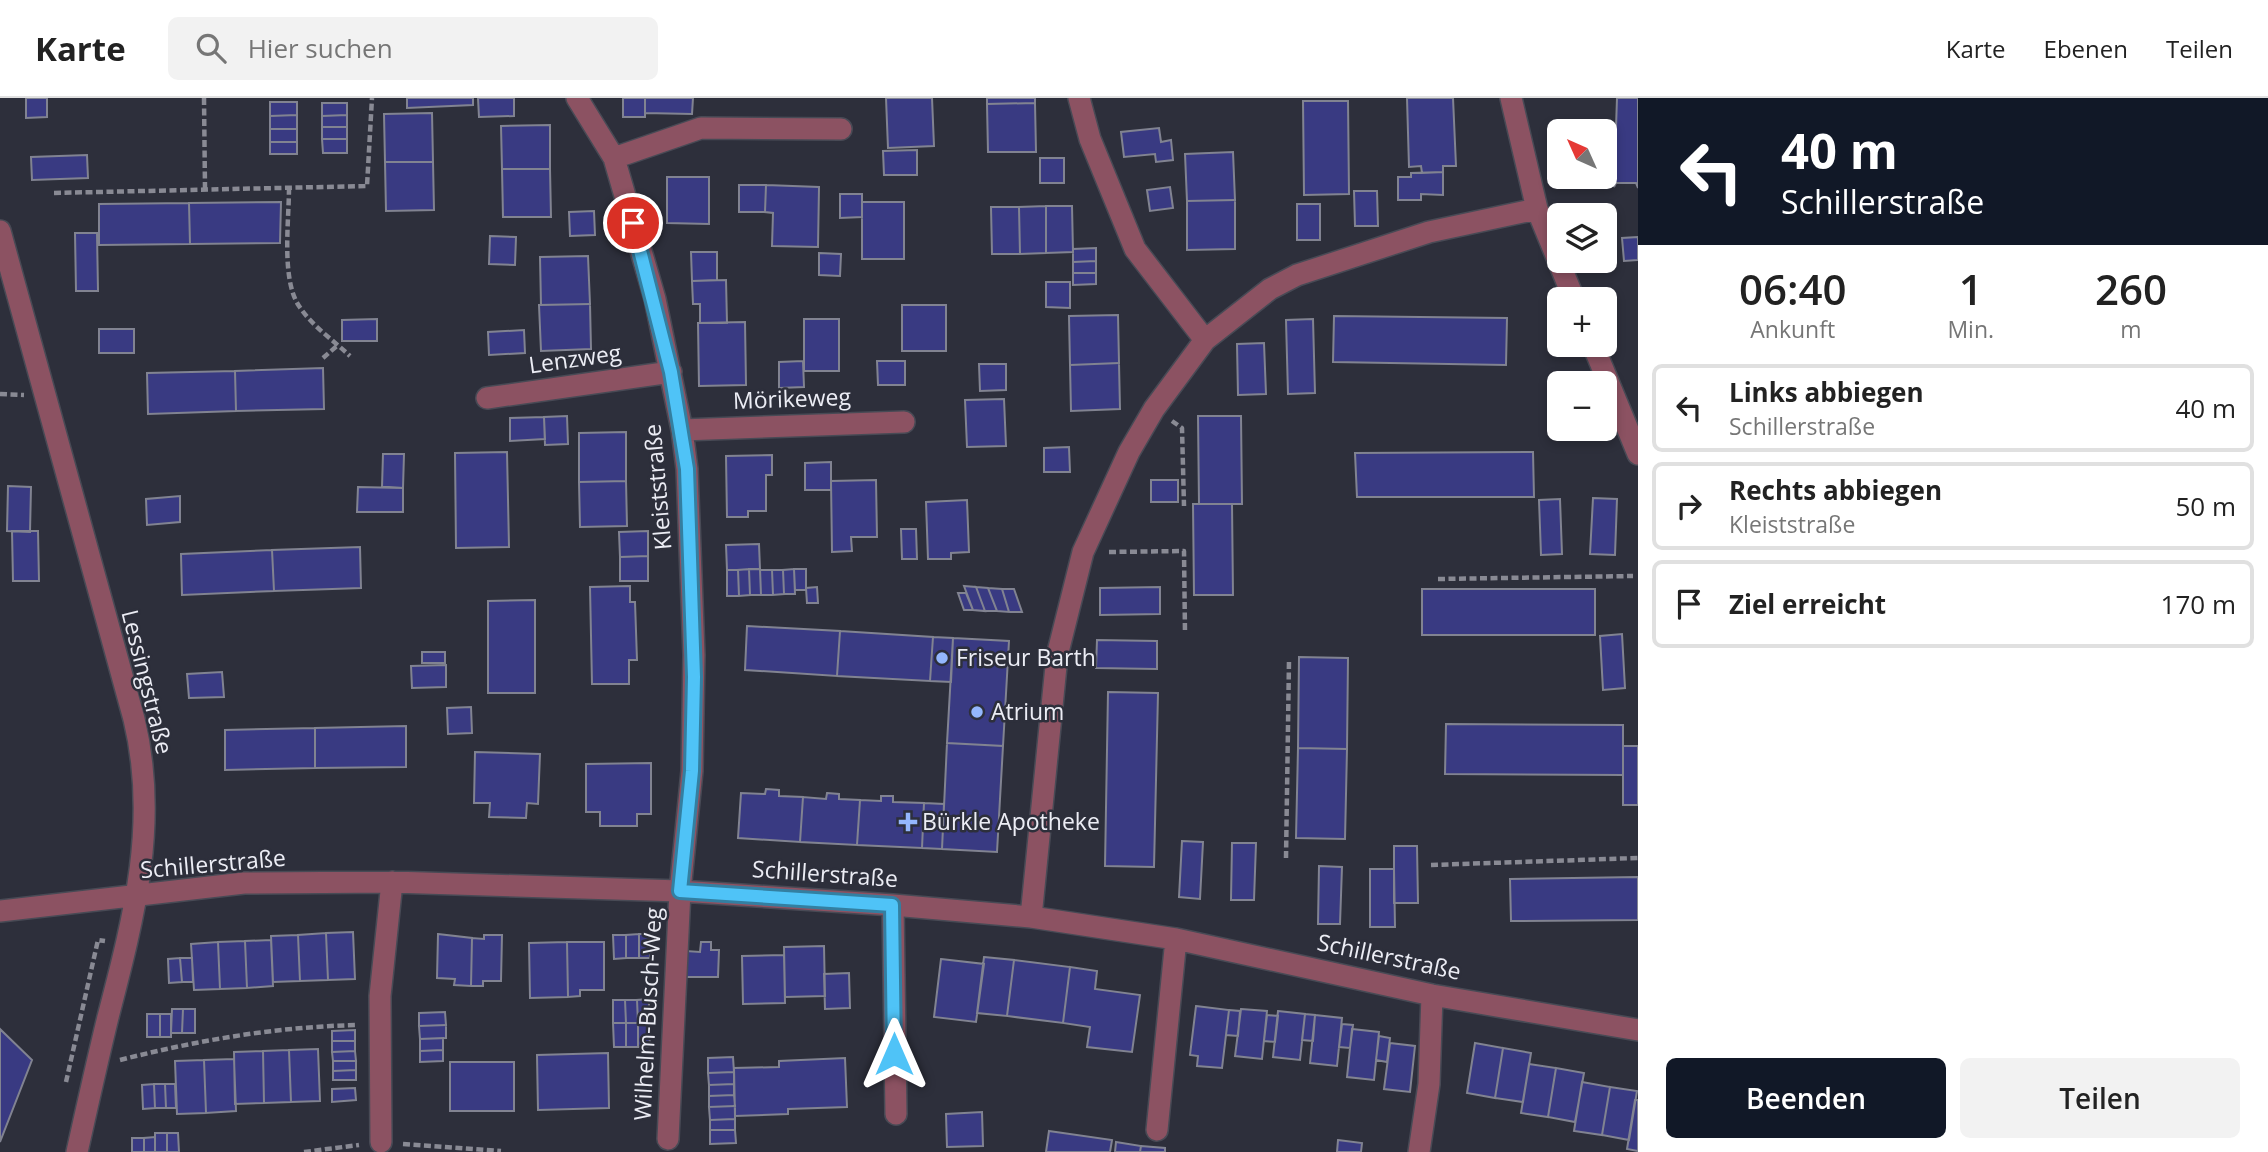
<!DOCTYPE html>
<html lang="de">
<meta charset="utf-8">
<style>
:root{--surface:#fff;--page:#f2f2f2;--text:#222;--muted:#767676;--line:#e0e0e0;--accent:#111827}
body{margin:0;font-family:"Open Sans",sans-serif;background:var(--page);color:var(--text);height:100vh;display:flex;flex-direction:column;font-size:26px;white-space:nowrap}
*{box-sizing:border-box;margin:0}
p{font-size:23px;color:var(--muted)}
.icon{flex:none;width:38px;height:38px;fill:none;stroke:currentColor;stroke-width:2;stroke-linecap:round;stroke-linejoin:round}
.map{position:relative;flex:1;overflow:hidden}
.panel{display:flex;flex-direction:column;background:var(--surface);width:630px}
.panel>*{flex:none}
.banner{background:#111827;color:#fff;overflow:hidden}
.needle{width:46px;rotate:315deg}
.fabs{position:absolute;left:1547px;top:21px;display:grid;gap:14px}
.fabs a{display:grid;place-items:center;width:70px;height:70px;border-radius:10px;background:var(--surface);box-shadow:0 4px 10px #0003;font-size:35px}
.pin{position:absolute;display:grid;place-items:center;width:60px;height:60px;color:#fff;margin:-30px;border:4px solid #fff;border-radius:50%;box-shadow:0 2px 7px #0007}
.me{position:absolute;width:77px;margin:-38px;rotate:0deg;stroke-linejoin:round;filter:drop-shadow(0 0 5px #0008)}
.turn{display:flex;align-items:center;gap:24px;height:147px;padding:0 28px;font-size:32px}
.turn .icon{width:91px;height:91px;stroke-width:2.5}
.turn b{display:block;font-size:49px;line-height:60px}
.eta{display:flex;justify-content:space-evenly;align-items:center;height:119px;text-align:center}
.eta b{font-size:42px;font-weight:600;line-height:49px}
.cta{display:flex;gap:14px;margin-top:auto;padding:14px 28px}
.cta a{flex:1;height:80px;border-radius:10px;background:var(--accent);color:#fff;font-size:28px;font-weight:600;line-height:80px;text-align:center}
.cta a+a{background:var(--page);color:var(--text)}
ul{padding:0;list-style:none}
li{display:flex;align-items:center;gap:21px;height:88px;margin:0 14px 10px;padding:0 14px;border:4px solid var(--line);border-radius:10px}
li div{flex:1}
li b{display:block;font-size:26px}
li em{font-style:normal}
header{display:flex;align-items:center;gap:42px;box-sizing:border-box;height:98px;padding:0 35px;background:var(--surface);border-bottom:2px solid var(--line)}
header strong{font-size:33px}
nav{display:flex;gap:38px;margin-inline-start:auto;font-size:24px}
.search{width:490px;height:63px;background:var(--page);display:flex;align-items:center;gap:18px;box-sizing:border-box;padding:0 24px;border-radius:10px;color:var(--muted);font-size:26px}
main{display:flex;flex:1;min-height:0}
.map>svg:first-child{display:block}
.building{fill:#393a82;stroke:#818391;stroke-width:2}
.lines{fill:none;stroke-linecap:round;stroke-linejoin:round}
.minor-casing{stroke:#484a55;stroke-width:24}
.path{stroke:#898a94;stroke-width:4.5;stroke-dasharray:7 3.5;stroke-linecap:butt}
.minor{stroke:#8c5262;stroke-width:21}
.route-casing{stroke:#337fa1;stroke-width:18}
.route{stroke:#4fc3f7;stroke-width:12}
.poi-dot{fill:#94b7fd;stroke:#2d2f3b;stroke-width:2.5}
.labels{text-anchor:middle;stroke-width:5;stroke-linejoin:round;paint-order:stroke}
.street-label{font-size:23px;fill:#ecedf5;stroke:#2d2f3b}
.poi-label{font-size:23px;fill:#ecedf5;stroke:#2d2f3b;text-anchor:start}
</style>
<header>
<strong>Karte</strong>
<div class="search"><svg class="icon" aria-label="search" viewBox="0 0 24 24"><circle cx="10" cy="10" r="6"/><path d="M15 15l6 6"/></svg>Hier suchen</div>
<nav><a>Karte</a><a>Ebenen</a><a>Teilen</a></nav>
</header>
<main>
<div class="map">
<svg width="1638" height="1054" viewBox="0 0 1638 1054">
<rect width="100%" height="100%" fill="#2d2f3b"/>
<path class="building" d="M26 0H47V19L26 20Z
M407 0H473V7L407 10Z
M478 0H514V18L479 19Z
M623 0H645V19H623Z
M645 0H693L692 16 645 15Z
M886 0H932L934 48 888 50Z
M987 0H1035V5L987 6Z
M1407 0H1453L1456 68H1443V74L1422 75 1421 68 1409 69Z
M1617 0H1638V90L1636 85H1616L1614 89Z
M1303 3H1348L1349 96 1304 97Z
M270 4H297V17L270 18Z
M322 5H347V17L322 18Z
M1035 5 1036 54H988L987 6Z
M432 15 433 64H385L384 16Z
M297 17V31H270V18Z
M347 17V29H322V18Z
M550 27V71H502L501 28Z
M322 29H347V41H322Z
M1159 30 1161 44 1171 42 1173 62 1156 64 1155 56 1124 59 1121 34Z
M270 31H297V44H270Z
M322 41H347V55H323Z
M270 44H297V56H270Z
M917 52V77H884L883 53Z
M1233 54 1235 102 1187 103 1185 56Z
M87 57 88 80 32 82 31 59Z
M1040 60H1064V85H1040Z
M385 64H433L434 112 386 113Z
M502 71H550L551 119H503Z
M1443 74V97L1421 96V102H1398V79H1411V75Z
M667 79H709V126L667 125Z
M739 87H766L765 114H739Z
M766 87 819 89 818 149 772 148 773 115 765 114Z
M1170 89 1173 110 1150 113 1147 92Z
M1354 93H1377L1378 128H1355Z
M840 96H862V119L840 120Z
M1235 102V151L1187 152V103Z
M281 104 280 145 190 146 189 105Z
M862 104H904V161H862Z
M189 105 190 146 99 147V106Z
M1297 106H1320V142H1297Z
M1046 108V155L1020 156 1019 109Z
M1046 108H1072L1073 154 1046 155Z
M991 109H1019L1020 156H992Z
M594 113 595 137 570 138 569 114Z
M75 135H97L98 193H76Z
M490 138 516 139 515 167 489 166Z
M1638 139V162L1624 163 1622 140Z
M1096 150V163L1073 164V151Z
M691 154H717V182L692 183Z
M819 155 841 156 840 178 819 177Z
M588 158 590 206 541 207 540 159Z
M1096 163V175H1073V164Z
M1073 175H1096V186L1073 187Z
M726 182 727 225H700V206H693L692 183Z
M1046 184H1070V210L1046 209Z
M590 206 591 251 541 253 539 207Z
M902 207H946V253H902Z
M1118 217 1119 265 1070 267 1069 218Z
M1334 218 1507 220 1506 267 1333 264Z
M377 221V243H342V222Z
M804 221H839V273H804Z
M1313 221 1315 295 1288 296 1286 222Z
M745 224 746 287 699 288 698 225Z
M99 231H134V255H99Z
M524 232 525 255 489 257 488 234Z
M1264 245 1266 296 1238 297 1237 246Z
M803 263 804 289 779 290V264Z
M877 263H905V287H878Z
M1119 265 1120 311 1071 313 1070 267Z
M979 266H1006V292L980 293Z
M323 270 324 311 236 313 235 273Z
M235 273 236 313 148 316 147 275Z
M1004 301 1006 348 967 349 965 302Z
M567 318 568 346 545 347 544 319Z
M1198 318H1241L1242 406H1199Z
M544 319 545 341 510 343V320Z
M626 334V383L579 384V335Z
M1069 349 1070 374H1044V350Z
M507 354 509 449 456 450 455 355Z
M1533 354 1534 399H1357L1355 355Z
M383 356H404L403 390 382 389Z
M772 357V377H766V413H748V419H727L726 358Z
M831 364V392H805V365Z
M876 382 877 439H851L852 453 832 454 831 383Z
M1151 382H1178V404H1151Z
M626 383 627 428 580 429 579 384Z
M8 388 31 389 30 434 7 433Z
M358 389 403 390V414H357Z
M180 398V424L147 427 146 401Z
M1593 400 1617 401 1615 457 1590 456Z
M1560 401 1562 456 1541 457 1539 402Z
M967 402 969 454 951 455V461H928L926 404Z
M1193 406H1232L1233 497H1194Z
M901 431H916L917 461H902Z
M12 433H38L39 483H13Z
M648 433V458L620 459 619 434Z
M759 446 760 471 727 472 726 447Z
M360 449 361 490 274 493 272 452Z
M272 452 274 493 182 497 181 456Z
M648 458V483H620V459Z
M749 471 750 497 739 498 738 472Z
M749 471H760L761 497H750Z
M794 471H806V492H795Z
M794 471 795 496H784L783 472Z
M727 472H738L739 498H727Z
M760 472H772L773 497H761Z
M772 472H783L784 496 773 497Z
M630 488V504H635L637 562H629V586H592L590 489Z
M964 488 976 489 985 513 973 512Z
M817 489 818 505H807L806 490Z
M976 489 988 490 997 513H985Z
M1160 489V516L1100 517V490Z
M988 490 1002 491 1009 514 997 513Z
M1002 491H1014L1022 514H1009Z
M1422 491H1595V537H1422Z
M958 495H966L973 512H964Z
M535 502V595H488V503Z
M747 528 840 533 837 578 745 572Z
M840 533 933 539 930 583 837 578Z
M1622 536 1625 590 1603 592 1600 538Z
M933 539 953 540 951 584 930 583Z
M953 540 1009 543 1003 648 947 645Z
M1097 542 1157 543V571L1096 570Z
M422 554H445V565H422Z
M1299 559 1348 560 1347 651 1298 650Z
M446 567V589L412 590 411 568Z
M222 574 224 599 189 600 187 576Z
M1108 594 1158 595 1154 769 1105 768Z
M471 609 472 635 448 636 447 610Z
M1446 626 1623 627V677L1445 676Z
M406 628V669L315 670V630Z
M315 630V670L225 672V632Z
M947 645 1003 648 997 754 942 751Z
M1623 648H1638V707H1623Z
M1298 650 1347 651 1345 741 1296 740Z
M475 654 540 656 538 706 527 705 526 720 489 719 490 705H474Z
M651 665V716H637V728H600V714H586V666Z
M766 691 779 692V698L803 699 800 744 738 740 741 695 765 696Z
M827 695 839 696V701L860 702 857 747 800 744 803 699 826 701Z
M881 698H893V704L924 705 922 750 857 747 860 702 881 703Z
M924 705 944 706 942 751 922 750Z
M1182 743 1203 744 1200 801 1179 799Z
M1232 745H1256L1254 802H1231Z
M1394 748H1417L1418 805H1394Z
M1319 768 1342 769 1340 826H1318Z
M1370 771H1394L1395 829H1370Z
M1638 779V822L1511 823 1510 781Z
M353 834 355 881 328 882 326 835Z
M326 835 328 882 300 883 298 837Z
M438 836 472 840 471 888 454 887 455 881 437 880Z
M639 836V860H626V837Z
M639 836H650V860H639Z
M298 837 300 883 273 884 271 838Z
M484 837H502L501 883H483V888H471L472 840 484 841Z
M613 837H626V860L614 861Z
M271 842 273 888 247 890 245 843Z
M245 843 247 890 220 891 218 844Z
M218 844 220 891 194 892 191 846Z
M567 844H604V892H580V898L568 899Z
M567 844 568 899 530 900 529 845Z
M701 844H711V852H719L718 879H685L686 853 700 854Z
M824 848 825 898 785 899 784 849Z
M784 857 785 905 743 906 742 858Z
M984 859 1014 862 1007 918 977 915Z
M180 860H192L193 884H182Z
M180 860 182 884 169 885 168 861Z
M941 861 984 866 976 924 934 919Z
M1014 862 1070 869 1063 925 1007 918Z
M1070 869 1097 873 1095 891 1140 897 1132 954 1087 949 1090 929 1063 925Z
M849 875 850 910 825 911 824 876Z
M649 901V925H638L637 902Z
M613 902H625L626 925H613Z
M625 902H637L638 925H626Z
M1196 908 1229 912 1222 970 1197 968 1198 958 1190 957Z
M172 911H183L182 935H171Z
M183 911H195V935H182Z
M1241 911 1267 913 1262 961 1235 958Z
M1229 912 1240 913 1238 938 1226 937Z
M1278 913 1305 916 1300 962 1273 959Z
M445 914 446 927 419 928V915Z
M147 916H160V939H147Z
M160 916H171V939H160Z
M1305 916 1315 917 1313 943 1302 942Z
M1267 917 1278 918 1275 944 1264 943Z
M1315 917 1342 920 1337 968 1310 965Z
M613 925H626V949H614Z
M626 925H638V949H626Z
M638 925H649L650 949H638Z
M1342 926 1353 927 1350 950 1339 949Z
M446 927V940L420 941 419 928Z
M0 931 32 962 0 1044Z
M1352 931 1379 934 1374 982 1347 979Z
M355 932V943H332V933Z
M1379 938 1390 940 1387 964 1376 962Z
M443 940V952L420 953V941Z
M332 943H355V953L332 954Z
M1390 945 1415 948 1410 994 1384 991Z
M1475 945 1503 950 1495 1000 1467 995Z
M1503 950 1531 955 1523 1004 1495 1000Z
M318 951 320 1003 291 1004 289 952Z
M289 952 291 1004 264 1005 263 953Z
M443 952V963L420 964V953Z
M263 953 264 1005 235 1006 234 954Z
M355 953 356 963H333L332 954Z
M608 955 609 1010 538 1012 537 957Z
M733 959 734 974 708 975V960Z
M845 960 847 1009 788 1011V1016L735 1018 734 970 779 969V963Z
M234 961 236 1013 206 1015 204 962Z
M204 962 206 1015 177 1016 175 963Z
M333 963H356V972L333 973Z
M450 964H514V1013H450Z
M1529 966 1556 970 1548 1019 1521 1015Z
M1556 970 1584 975 1575 1024 1548 1019Z
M356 972V982H333V973Z
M734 974V986L709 987 708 975Z
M1582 984 1610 989 1602 1037 1574 1033Z
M154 986 155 1010 143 1011 142 987Z
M154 986H165L166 1010H155Z
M165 986H175L176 1010H166Z
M734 986V997L709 998V987Z
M1610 989 1637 993 1629 1042 1602 1037Z
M355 990 356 1002 332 1004V991Z
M734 997 735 1008 709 1009V998Z
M1635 1002H1638V1053L1627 1051Z
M735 1008V1021L710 1022 709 1009Z
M982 1014 983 1048 947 1049 946 1016Z
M735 1021V1032H710V1022Z
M710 1032H735L736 1045 710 1046Z
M1049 1033 1112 1042 1110 1054H1046Z
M155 1035H167V1054H155Z
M167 1035H178L179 1054H167Z
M155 1039V1054H144V1040Z
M132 1040H144V1054H132Z
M1338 1042 1362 1045 1361 1054H1337Z
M1116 1044 1141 1048 1140 1054H1115Z
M1141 1048 1165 1050V1054H1140Z"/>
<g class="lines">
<defs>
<path id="minor" d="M577 0 614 60 655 201 682 332 687 371 694 557 692 673 680 793 668 1041
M1079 0 1090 41 1135 151 1205 242
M1511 0 1537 111 1574 201
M614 60 701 30 841 31
M0 133 134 621C159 724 134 819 108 919 97 964 87 1009 77 1054
M1593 247 1638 356
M487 300 671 274
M682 332 904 324
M893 807 896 1016
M0 813 244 785 392 784 680 793 893 807 1031 819 1176 841 1432 897 1638 932
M1031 819 1057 558 1083 454 1129 354 1154 311 1205 242 1270 191 1297 177 1429 134 1537 111
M1157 1032 1176 841
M381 1044 380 898 392 784
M1419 1054 1429 986 1432 897"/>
</defs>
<use href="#minor" class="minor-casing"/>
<path class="path" d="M204 0 205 91
M289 90C289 123 281 181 299 208 312 228 333 242 350 258
M54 95 367 88 372 0
M323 260 338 247
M0 296 24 297
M1172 323 1182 330 1184 408
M1109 454 1184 453 1185 535
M1438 481 1633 478
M1286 760 1289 562
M1431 767 1638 760
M120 962C199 942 275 929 357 927
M66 984 98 842 105 843
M403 1046 501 1053
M304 1054 359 1047"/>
<use href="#minor" class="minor"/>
</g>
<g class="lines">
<defs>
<path id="route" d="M633 125 671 274 687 371 694 579 692 673 680 793 892 807 894 956"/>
</defs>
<use href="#route" class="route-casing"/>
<use href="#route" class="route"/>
</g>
<g class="poi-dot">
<circle cx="942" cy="560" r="7"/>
<circle cx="977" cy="614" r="7"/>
<path d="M904.5 713.5h7v7h7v7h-7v7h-7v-7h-7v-7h7z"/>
</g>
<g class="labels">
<g class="street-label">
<text transform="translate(575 261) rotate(-8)" y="8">Lenzweg</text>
<text transform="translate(792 301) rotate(-2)" y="8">Mörikeweg</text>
<text transform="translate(658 389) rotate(-95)" y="8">Kleiststraße</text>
<text transform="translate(147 584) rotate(76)" y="8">Lessingstraße</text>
<text transform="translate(213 766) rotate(-5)" y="8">Schillerstraße</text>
<text transform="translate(825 776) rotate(4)" y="8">Schillerstraße</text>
<text transform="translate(1389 859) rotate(12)" y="8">Schillerstraße</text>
<text transform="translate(648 916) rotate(-87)" y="8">Wilhelm-Busch-Weg</text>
</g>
<g class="poi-label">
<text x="956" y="568">Friseur Barth</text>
<text x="991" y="622">Atrium</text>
<text x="922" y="732">Bürkle Apotheke</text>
</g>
</g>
</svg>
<div class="fabs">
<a><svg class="needle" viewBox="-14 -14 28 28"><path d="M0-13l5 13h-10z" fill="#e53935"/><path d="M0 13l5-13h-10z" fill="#767676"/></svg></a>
<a><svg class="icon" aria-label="layers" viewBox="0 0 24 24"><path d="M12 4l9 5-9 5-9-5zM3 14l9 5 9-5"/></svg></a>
<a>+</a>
<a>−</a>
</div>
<div class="pin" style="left:633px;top:125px;background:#d93025"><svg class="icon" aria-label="arrive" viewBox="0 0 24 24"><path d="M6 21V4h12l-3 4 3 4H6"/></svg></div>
<svg class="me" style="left:894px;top:956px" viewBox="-20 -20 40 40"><path d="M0-17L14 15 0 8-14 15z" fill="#4fc3f7" stroke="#fff" stroke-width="4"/></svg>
</div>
<section class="panel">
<div class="banner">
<div class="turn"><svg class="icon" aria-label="left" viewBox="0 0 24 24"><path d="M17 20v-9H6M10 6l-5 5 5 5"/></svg><div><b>40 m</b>Schillerstraße</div></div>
</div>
<div class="eta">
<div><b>06:40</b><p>Ankunft</p></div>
<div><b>1</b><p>Min.</p></div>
<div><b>260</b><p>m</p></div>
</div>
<ul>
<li><svg class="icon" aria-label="left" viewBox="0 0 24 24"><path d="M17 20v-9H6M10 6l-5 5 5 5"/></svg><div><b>Links abbiegen</b><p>Schillerstraße</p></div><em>40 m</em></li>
<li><svg class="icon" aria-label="right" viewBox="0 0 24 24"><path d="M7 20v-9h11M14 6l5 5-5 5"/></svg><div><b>Rechts abbiegen</b><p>Kleiststraße</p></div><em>50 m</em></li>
<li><svg class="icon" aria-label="arrive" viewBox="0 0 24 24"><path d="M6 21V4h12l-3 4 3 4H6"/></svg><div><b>Ziel erreicht</b></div><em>170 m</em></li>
</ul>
<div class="cta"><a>Beenden</a><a>Teilen</a></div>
</section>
</main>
